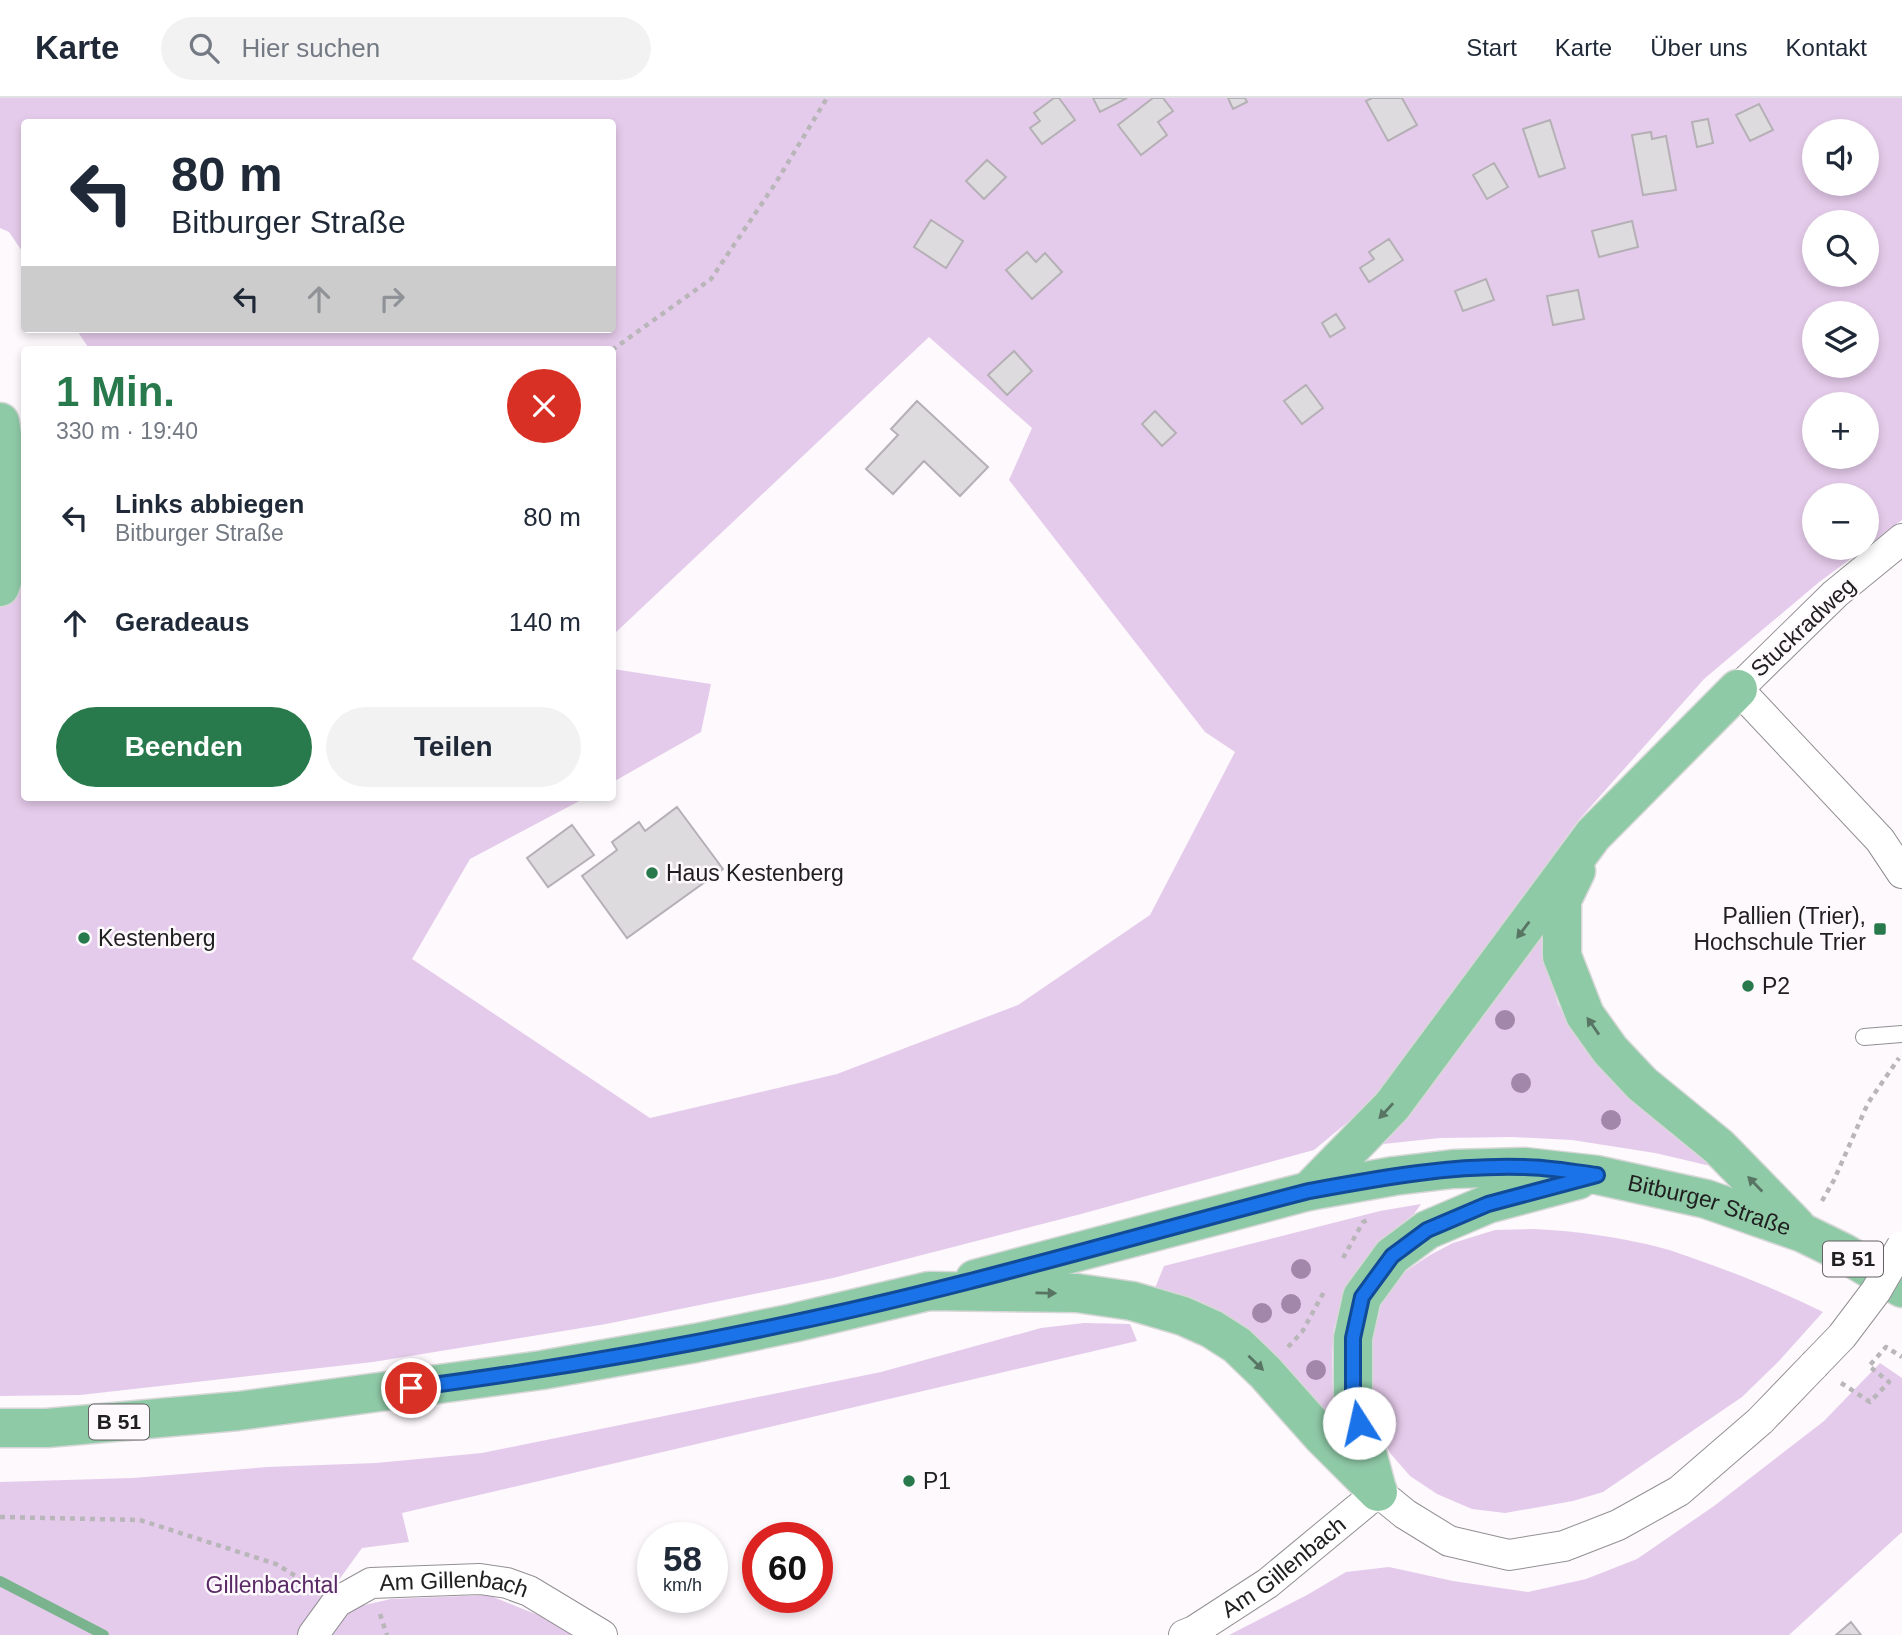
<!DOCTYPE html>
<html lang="de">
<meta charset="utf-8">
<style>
:root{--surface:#fff;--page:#f2f2f3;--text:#1f2937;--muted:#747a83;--line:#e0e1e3;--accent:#287a4c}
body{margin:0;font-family:Helvetica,sans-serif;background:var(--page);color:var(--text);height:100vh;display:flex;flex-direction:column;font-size:26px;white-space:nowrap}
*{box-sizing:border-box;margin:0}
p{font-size:23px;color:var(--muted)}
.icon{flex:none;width:38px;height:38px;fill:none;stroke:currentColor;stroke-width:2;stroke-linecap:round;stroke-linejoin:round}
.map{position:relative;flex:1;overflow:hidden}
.details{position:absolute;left:21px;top:248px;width:595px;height:455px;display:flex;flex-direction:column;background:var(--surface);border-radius:7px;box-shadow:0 4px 10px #0003}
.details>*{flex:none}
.banner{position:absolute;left:21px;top:21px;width:595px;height:214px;border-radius:7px;box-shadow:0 4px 10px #0003;background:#fff;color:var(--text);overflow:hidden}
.buttons{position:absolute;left:1802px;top:21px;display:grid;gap:14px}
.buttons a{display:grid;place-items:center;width:77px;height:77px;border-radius:50%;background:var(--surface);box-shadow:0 4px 10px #0003;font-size:35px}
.speed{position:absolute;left:637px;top:1424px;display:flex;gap:14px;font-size:35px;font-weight:700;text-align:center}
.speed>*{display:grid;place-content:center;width:91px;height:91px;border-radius:50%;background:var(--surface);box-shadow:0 4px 10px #0003;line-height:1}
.speed small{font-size:18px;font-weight:400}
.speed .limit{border:10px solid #d22;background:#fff;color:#111}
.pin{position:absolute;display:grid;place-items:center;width:60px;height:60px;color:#fff;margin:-30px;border:4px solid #fff;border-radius:50%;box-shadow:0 2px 7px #0007}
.me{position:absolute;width:77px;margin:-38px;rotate:350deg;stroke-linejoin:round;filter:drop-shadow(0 0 5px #0008)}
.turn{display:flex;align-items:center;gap:24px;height:147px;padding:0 35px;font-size:32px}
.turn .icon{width:91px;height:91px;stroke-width:2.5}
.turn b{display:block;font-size:49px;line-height:60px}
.lanes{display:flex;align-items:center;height:66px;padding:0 35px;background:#0003;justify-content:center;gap:35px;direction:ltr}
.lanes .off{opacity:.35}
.round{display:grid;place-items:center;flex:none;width:74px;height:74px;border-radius:37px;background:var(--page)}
.head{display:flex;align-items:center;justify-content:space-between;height:119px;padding:0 35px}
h1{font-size:42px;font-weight:600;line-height:52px;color:var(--accent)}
.primary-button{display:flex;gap:14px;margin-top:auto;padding:14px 35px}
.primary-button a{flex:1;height:80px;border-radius:42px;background:var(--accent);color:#fff;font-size:28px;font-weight:600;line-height:80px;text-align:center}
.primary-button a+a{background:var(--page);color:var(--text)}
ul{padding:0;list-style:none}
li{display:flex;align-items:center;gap:21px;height:105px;padding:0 35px}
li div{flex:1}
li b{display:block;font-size:26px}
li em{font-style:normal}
header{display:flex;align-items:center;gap:42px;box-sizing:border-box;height:98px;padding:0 35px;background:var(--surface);border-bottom:2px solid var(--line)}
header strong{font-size:33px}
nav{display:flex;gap:38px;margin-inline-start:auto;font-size:24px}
.search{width:490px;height:63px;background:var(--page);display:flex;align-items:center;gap:18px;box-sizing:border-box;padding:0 24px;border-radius:38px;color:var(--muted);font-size:26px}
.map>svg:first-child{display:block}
.green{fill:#e5cbeb;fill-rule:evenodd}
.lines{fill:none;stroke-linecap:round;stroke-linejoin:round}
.stream{stroke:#7ab48e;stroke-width:10}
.building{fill:#dedbdf;stroke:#b4b0b5;stroke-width:2}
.service-casing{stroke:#939094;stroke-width:18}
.minor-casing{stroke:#939094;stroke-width:32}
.primary-casing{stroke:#d7d7d7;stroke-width:41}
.path{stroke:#b9b6b9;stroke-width:4.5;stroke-dasharray:5 5;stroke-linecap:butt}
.service{stroke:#fff;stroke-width:16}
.minor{stroke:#fff;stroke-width:30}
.primary{stroke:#8fcaa7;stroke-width:38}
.minor-bridge-casing{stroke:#939094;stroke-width:32;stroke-linecap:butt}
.minor-bridge{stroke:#fff;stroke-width:30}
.tree{fill:#a387aa}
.oneway{fill:#587564}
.route-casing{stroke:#114b97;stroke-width:18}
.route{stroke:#1a73e8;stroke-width:12}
.poi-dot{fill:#287a4c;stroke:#fdf9fd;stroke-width:2.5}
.labels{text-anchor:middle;stroke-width:5;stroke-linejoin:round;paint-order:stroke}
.shield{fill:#fdf9fd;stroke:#636163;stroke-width:2}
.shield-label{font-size:21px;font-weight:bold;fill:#212021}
.street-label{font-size:23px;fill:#212021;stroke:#fdf9fd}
.poi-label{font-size:23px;fill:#212021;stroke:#fdf9fd;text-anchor:start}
.park-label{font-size:23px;fill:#5a2a66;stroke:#fdf9fd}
</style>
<header>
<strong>Karte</strong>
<div class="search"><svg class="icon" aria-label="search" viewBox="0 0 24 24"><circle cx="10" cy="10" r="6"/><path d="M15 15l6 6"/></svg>Hier suchen</div>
<nav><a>Start</a><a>Karte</a><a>Über uns</a><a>Kontakt</a></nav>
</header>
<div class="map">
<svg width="1902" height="1537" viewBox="0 0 1902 1537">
<rect width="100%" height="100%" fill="#fdf9fd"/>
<path class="green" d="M0 0H1902V422L1867 448V397H1815V450H1865L1818 485 1704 581 1577 724 1378 999 1314 1052 1081 1116 833 1180 606 1226 373 1264 80 1297 0 1298V435L24 450V700H585L470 761 412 861 650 1020 837 976 1018 907 1150 817 1235 654 1205 634 1009 382 1032 330 929 239 613 537 612 252H90L76 231H612V24H24V156L9 134 0 130ZM1815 33H1867V86H1815ZM1815 124H1867V177H1815ZM1815 215H1867V268H1815ZM1815 306H1867V359H1815Z
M613 571 711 586 701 634 613 684Z
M1543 830 1549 874 1558 906 1579 942 1598 963 1715 1069 1655 1055 1572 1042 1512 1039 1440 1040 1383 1046 1377 1042Z
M1421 1106 1414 1116 1384 1140 1347 1199 1334 1229 1332 1259 1333 1293 1341 1328 1334 1329 1155 1190 1164 1168 1380 1113Z
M1534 1131C1577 1133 1620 1139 1662 1150 1674 1153 1686 1158 1698 1162 1741 1177 1782 1194 1823 1214L1778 1264 1742 1299 1603 1394 1573 1403 1505 1415 1472 1411 1437 1396 1410 1378 1390 1355 1378 1332 1370 1310 1367 1247 1376 1218 1383 1203 1406 1173 1430 1157 1453 1145 1495 1132Z
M1084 1225 1130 1226 1137 1243 402 1415 409 1444 362 1450 299 1537H0V1384L133 1380 267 1369 376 1365 482 1355 881 1274 1041 1230Z
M1880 1265 1902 1280V1434L1789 1537H1229L1307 1497 1346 1474 1389 1469 1453 1483 1528 1494 1586 1481 1637 1461 1714 1408 1824 1323Z
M488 1497 538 1517 572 1537H327L347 1511 391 1501Z"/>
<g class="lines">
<path class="stream" d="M0 1483 104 1537"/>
</g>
<path class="building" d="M1054 0H1059L1075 22 1042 46 1030 30 1040 23 1034 15Z
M1093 0H1127L1100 14Z
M1153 0H1163L1173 13 1158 24 1167 37 1141 57 1118 27Z
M1228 0H1245L1247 4 1233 11Z
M1372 0H1402L1417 27 1388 43 1366 3Z
M1759 6 1773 32 1750 43 1736 17Z
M1708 21 1713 45 1697 49 1692 24Z
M1550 22 1565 70 1539 79 1523 31Z
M1651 34 1652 41 1666 38 1676 92 1643 97 1632 37Z
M987 62 1006 79 984 101 966 83Z
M1494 65 1508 89 1487 101 1473 77Z
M931 122 963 143 946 170 914 149Z
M1632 123 1638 149 1599 159 1592 133Z
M1389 141 1403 162 1369 184 1360 170 1374 161 1369 154Z
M1027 154 1036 164 1045 155 1062 174 1032 201 1006 172Z
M1486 181 1494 202 1463 213 1455 193Z
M1578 192 1584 221 1553 227 1547 198Z
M1336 216 1345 230 1330 239 1322 225Z
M1014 253 1032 273 1007 297 988 277Z
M1306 287 1323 310 1302 326 1284 303Z
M917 303 988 369 960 398 924 363 893 396 866 371 898 337 891 331Z
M1155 313 1176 335 1162 348 1142 326Z
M677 709 723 771 627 840 582 778 617 752 612 744 639 724 645 733Z
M572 727 594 757 548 789 527 760Z
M1851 1524 1861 1537H1836Z"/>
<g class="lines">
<defs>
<path id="service" d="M1864 939 1902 936"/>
<g id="minor">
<path d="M1902 441 1835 496 1738 591 1880 742 1902 775"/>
<path id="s1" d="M313 1537 337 1504 371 1485 480 1481 507 1485 529 1493 602 1537"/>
<path id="s2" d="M1184 1537 1194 1533 1268 1485 1378 1394 1405 1416 1449 1443 1509 1457 1564 1448 1618 1427 1679 1393 1760 1323 1814 1267"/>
</g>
<g id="primary">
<path d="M0 324 12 398V427L3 480 0 489"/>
<path d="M1576 773 1562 802V858L1585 917 1610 952 1642 986 1719 1049 1796 1128"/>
<path d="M1309 1093 1392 1008 1593 737 1738 591"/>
<path id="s3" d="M975 1181 1309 1093 1394 1078 1453 1071 1525 1069 1597 1077 1706 1101 1803 1135 1844 1155 1902 1190"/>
<path d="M0 1330H47L238 1313 542 1272 696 1245 793 1225 929 1193 1077 1195 1132 1203 1183 1218 1212 1231 1237 1247 1265 1274 1321 1337 1378 1394"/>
<path d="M1377 1392 1353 1302V1240L1362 1199 1392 1158 1427 1132 1488 1106 1578 1082"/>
</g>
</defs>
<use href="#service" class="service-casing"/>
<use href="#minor" class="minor-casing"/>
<use href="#primary" class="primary-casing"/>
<path class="path" d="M612 252 711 181 775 86 827 0
M1822 1103 1834 1082 1868 1005 1899 960
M1343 1160 1363 1124 1368 1122
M1288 1249 1302 1234 1325 1192
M1841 1285 1870 1304 1889 1284 1869 1268 1886 1249 1902 1259
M0 1419 140 1422 276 1466 312 1488
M380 1516 387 1537"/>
<use href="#service" class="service"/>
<use href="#minor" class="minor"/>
<use href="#primary" class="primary"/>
<defs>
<path id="minor-bridge" d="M1814 1267 1842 1238 1876 1193 1902 1148"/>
</defs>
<use href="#minor-bridge" class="minor-bridge-casing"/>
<use href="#minor-bridge" class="minor-bridge"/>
</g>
<g class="tree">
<circle cx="1505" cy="922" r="10"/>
<circle cx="1521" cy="985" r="10"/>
<circle cx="1611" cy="1022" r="10"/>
<circle cx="1301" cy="1171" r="10"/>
<circle cx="1291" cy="1206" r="10"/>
<circle cx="1262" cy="1215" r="10"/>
<circle cx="1316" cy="1272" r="10"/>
</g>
<defs><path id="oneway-solid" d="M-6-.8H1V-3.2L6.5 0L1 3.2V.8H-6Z" transform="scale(1.75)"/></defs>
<g class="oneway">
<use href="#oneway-solid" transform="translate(1523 832) rotate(127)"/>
<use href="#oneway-solid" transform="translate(1593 928) rotate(-125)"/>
<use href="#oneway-solid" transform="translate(1386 1013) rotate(133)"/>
<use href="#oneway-solid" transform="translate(1755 1086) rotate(-134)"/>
<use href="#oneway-solid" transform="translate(1046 1195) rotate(1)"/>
<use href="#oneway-solid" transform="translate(1256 1265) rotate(44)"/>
</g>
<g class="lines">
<defs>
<path id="route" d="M411 1290C539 1273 665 1252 791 1225 965 1189 1137 1137 1309 1093 1380 1080 1450 1067 1523 1069 1547 1069 1573 1074 1597 1077L1488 1106 1427 1132 1392 1158 1362 1199 1353 1240V1302L1359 1325"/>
</defs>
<use href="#route" class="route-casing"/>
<use href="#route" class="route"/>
</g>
<g class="poi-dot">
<circle cx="652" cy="775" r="7"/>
<rect x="1873" y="824" width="14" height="14" rx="3.5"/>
<circle cx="84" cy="840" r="7"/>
<circle cx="1748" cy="888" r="7"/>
<circle cx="909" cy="1383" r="7"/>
</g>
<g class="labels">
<g class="shield">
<rect x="1823" y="1143.5" width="60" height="35" rx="5"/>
<rect x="89" y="1306.5" width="60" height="35" rx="5"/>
</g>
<g class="shield-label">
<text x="1853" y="1168">B 51</text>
<text x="119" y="1331">B 51</text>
</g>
<g class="street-label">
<text transform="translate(1803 529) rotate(-43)" y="8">Stuckradweg</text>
<text dy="8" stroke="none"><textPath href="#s3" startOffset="752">Bitburger Straße</textPath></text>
<text dy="8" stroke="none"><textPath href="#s2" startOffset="121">Am Gillenbach</textPath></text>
<text dy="8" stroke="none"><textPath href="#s1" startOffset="163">Am Gillenbach</textPath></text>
</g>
<g class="poi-label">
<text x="666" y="783">Haus Kestenberg</text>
<text x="1866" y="826" text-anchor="end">Pallien (Trier),<tspan x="1866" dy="26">Hochschule Trier</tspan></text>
<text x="98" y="848">Kestenberg</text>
<text x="1762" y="896">P2</text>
<text x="923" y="1391">P1</text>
</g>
<g class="park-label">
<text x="272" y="1495">Gillenbachtal</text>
</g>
</g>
</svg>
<div class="buttons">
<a><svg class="icon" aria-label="sound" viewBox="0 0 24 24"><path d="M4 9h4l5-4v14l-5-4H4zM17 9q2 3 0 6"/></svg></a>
<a><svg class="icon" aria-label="search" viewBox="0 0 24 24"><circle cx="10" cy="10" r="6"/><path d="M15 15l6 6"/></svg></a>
<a><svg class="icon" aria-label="layers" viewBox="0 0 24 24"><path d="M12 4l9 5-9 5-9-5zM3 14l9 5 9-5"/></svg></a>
<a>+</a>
<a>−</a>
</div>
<div class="speed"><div>58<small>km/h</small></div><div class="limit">60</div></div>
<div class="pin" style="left:411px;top:1290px;background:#d93025"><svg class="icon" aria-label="arrive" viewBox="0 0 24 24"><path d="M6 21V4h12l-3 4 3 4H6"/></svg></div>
<svg class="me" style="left:1359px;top:1325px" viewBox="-20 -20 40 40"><circle r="19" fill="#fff"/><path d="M0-13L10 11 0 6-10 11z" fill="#1a73e8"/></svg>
<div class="banner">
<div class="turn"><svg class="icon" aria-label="left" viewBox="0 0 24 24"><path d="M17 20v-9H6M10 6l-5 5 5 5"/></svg><div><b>80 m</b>Bitburger Straße</div></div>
<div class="lanes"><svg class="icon" aria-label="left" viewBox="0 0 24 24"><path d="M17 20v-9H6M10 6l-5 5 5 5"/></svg><svg class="icon off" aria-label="ahead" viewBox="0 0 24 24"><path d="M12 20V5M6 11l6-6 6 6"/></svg><svg class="icon off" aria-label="right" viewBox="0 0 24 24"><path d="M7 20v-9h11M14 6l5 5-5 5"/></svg></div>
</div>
<section class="details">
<div class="head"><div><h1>1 Min.</h1><p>330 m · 19:40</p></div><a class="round" style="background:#d93025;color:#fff"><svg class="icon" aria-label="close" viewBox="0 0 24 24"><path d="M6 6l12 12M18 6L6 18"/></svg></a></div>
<ul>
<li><svg class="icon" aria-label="left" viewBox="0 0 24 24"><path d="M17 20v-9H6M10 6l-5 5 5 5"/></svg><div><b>Links abbiegen</b><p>Bitburger Straße</p></div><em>80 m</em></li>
<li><svg class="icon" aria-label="ahead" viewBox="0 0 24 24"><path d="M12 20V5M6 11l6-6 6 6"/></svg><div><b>Geradeaus</b></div><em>140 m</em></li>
</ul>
<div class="primary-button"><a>Beenden</a><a>Teilen</a></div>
</section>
</div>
